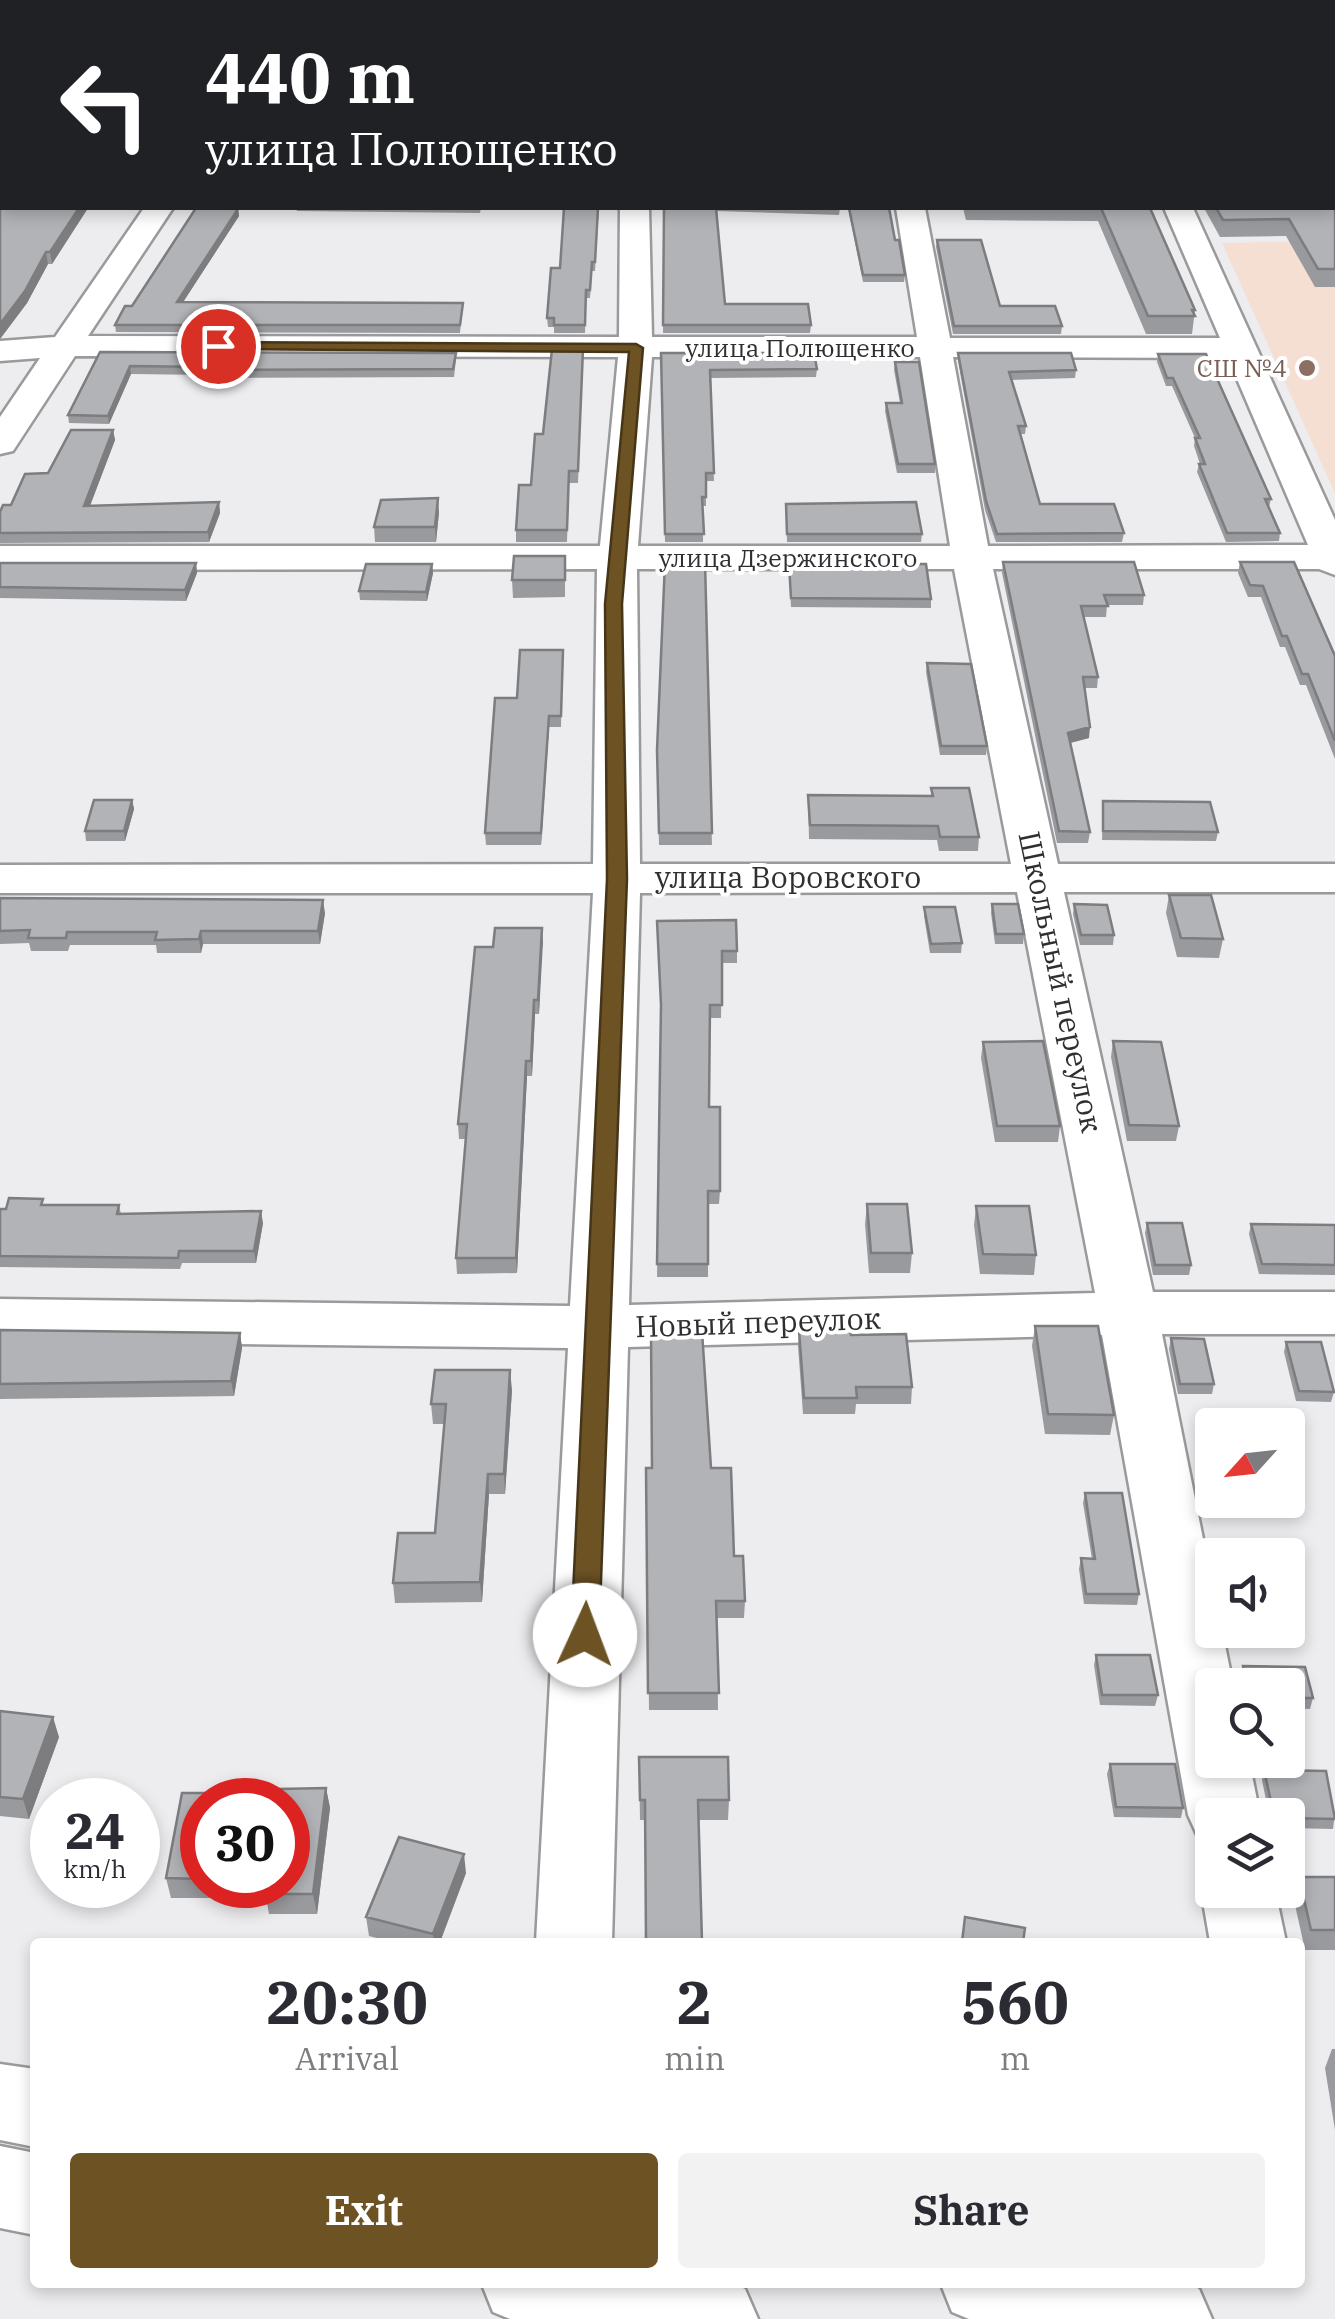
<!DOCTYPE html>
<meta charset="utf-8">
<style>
:root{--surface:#fff;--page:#f2f2f3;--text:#2b2b33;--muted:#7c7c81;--accent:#6d5224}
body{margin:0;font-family:"IBM Plex Serif",serif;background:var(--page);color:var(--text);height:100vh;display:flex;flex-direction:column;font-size:38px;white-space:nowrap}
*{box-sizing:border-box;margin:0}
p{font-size:32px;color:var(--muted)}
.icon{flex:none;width:55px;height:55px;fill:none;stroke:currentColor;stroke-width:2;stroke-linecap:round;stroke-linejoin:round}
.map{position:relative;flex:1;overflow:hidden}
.side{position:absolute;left:30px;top:1938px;width:1275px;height:350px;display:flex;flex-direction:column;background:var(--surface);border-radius:10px;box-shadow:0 5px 15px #0003}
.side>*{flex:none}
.guide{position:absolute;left:0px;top:0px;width:1335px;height:210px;box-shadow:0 5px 15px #0003;background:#202124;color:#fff;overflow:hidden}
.needle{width:65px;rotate:243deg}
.buttons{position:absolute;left:1195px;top:1408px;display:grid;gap:20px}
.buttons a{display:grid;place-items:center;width:110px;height:110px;border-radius:10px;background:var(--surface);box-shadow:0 5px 15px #0003;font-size:50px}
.speed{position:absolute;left:30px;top:1778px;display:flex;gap:20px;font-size:50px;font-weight:700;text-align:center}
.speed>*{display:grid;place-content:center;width:130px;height:130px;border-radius:50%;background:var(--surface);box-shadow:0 5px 15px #0003;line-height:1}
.speed small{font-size:25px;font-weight:400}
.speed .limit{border:15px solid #d22;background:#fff;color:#111}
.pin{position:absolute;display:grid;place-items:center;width:85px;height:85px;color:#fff;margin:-42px;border:5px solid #fff;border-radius:50%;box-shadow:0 2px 10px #0007}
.me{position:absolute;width:110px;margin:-55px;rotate:2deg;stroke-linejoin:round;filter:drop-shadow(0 0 8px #0008)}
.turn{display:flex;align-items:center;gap:35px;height:210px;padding:0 40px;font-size:45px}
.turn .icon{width:130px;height:130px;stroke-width:2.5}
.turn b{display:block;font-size:70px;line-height:85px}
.eta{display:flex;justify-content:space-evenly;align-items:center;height:170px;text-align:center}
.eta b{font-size:60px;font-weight:700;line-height:70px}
.primary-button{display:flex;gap:20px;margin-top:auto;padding:20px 40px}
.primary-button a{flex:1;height:115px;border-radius:10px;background:var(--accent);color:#fff;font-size:40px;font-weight:700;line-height:115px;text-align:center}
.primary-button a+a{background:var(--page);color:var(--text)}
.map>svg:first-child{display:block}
.education{fill:#f5ded2}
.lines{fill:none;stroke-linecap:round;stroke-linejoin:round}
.minor-casing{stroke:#9a9a9d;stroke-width:5}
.major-casing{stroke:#9a9a9d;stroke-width:5}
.minor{fill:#fff;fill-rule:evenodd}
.major{fill:#fff;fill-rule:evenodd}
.wall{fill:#999a9d;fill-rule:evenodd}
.shaded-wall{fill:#7d7d7f}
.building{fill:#b2b3b6;stroke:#7d7d7f;stroke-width:2.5}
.route{fill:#6d5224;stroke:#473517;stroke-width:2.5}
.education-dot{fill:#8d6e63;stroke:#fff;stroke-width:4}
.labels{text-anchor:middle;stroke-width:8;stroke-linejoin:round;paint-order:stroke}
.far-street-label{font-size:25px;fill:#2f2f31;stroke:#fff}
.far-education-label{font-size:25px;fill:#785e54;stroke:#fff;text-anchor:end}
.street-label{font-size:30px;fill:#2f2f31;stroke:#fff}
</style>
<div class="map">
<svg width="1335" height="2319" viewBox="0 0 1335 2319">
<rect width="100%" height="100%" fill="#ededf0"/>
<path class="education" d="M1335 241V493L1222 243Z"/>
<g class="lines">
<defs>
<path id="minor" d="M144 208H173L88 336 619 337 620 208H649L652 337H917L896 208H925L950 338H1220L1164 208H1193L1335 520V575L1319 569H993L1058 864H1335V892H1064L1153 1292H1335V1334H1162L1212 1584V1630H1222L1233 1685H1212V1760H1249L1260 1815H1212V1842L1198 1837 1188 1815 1102 1335 628 1347 612 1942H536L568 1348 0 1341V1299L570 1306 593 893H0V865L593 864 597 569 0 570V546H600L618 357 75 356 13 451 0 454V417L40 358 0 361V341L55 337ZM652 357H920L950 546H638ZM953 357 1228 358 1308 545 988 546ZM637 569H954L1011 864H640ZM1017 892 1095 1293 629 1305 640 893Z
M1212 1867V1890H1275L1286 1942H1210L1201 1890Z"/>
<path id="major" d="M0 2064 35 2069V2147L0 2140Z
M0 2146 35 2153V2235L0 2228Z
M481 2282H731L745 2289 758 2319H510L493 2312Z
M940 2282H1185L1199 2289 1212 2319H969L952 2312Z"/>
</defs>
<use href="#minor" class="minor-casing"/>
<use href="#major" class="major-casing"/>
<use href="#minor" class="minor"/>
<use href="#major" class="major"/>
</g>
<path class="wall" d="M179 0H252L249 2H179Z
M1332 67H1335V89H1332Z
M1335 191V287H1315L1286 236 1220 237 1204 208H1332Z
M0 196 2 208H93H88L52 264H48L27 303 0 339Z
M296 208H481L480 213 297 211Z
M599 208 595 271H592L590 298H586L585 333H554V327H548L547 318 560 268Z
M664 208H840L839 215 716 211 725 304 811 325 810 333H663Z
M848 208H889L895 240 905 275 904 282H863Z
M963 208H1150L1195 310 1192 334H1146L1098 221 966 220Z
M238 209 239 216 183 302 463 303 460 333 116 332 115 325 132 306Z
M937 240 1000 306 1062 326 1061 334H953L936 247Z
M100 352 456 360 454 377 208 378V375L131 374 109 424 69 423 68 415Z
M661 353 817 369 816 377 710 378 714 481H706V506H703V542H665Z
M958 353 1076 370 1075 378 1011 380 1026 426 1025 434H1021L1040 504 1124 533 1122 542H996L985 510 958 361Z
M1158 354 1271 499 1269 507 1280 533 1279 541 1226 542 1197 472 1199 464H1200L1194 446 1195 438 1172 386H1166L1157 362Z
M583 361 578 483H569L567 542H516V530L531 485 543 434Z
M895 362 935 464V473H897L885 411 886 403H900L894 370Z
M113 430 115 440 90 506 219 502 220 513 209 542 0 543V512L11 505 48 473Z
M786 504 922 534 921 542H787Z
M439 512 436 542H375L374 527Z
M565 556V597L513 598 512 580Z
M705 562 712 845H659L657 750Z
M1003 562 1144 595 1143 605H1107L1106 617H1084L1098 677 1097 688H1084L1089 738 1070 743 1090 832 1088 843H1057L1002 573Z
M1240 562 1335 656V759L1306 685H1300L1285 647H1280L1261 597H1248L1238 573Z
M0 563H196L197 573 186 601 0 598Z
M432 564 433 573 427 601 360 600 359 591Z
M789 564 931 599V608L791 607Z
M563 650 561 727H549L541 845H486L485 833 517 698Z
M927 663 987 746 986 755H940L926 672Z
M931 788 979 837 978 851H939L937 840 809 839 808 795 931 796Z
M132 800 134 809 125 841H86L85 831Z
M1103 801 1218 832 1216 841 1102 840Z
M1169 895 1223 939 1219 958 1177 957 1166 913Z
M0 898 325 913 320 944H203L201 953H157L156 945H70L68 951H31L29 943 0 944Z
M992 904 1024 934 1023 944H995L991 913Z
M1074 904 1114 935 1113 945H1080L1073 914Z
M924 907 962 943 961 953H930L924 916Z
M657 921 737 951V963H722L721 1018H710L709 1107 720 1191 719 1204H708V1277H657L661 1014Z
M542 928 539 1014H535L532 1076H527L517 1273 457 1274 456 1258 466 1139H459L458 1124Z
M1113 1041 1179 1126 1176 1141H1127L1111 1057Z
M983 1042 1060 1126 1058 1142H995L981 1058Z
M867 1204 912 1253 910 1273H869L865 1224Z
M44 1205H119L121 1214 263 1223 256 1263H182L180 1269 0 1267V1209Z
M976 1206 1036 1255 1034 1275 980 1274 974 1225Z
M1147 1223 1191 1265 1189 1275H1153L1145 1233Z
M1251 1224 1335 1225V1275L1259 1274 1249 1234Z
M1035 1326 1114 1415 1110 1435 1045 1434 1032 1346Z
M0 1330 240 1333 242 1348 234 1396 0 1399Z
M799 1330 851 1335 912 1387 911 1404H856L855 1414H803L798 1346Z
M1171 1338 1214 1384 1212 1394H1178L1169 1349Z
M1286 1342 1334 1392 1331 1402 1296 1401 1284 1352Z
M512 1390 505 1494H489L482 1602 395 1603 393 1583 435 1533 444 1424H433L431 1404Z
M646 1468H711L745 1601 744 1618H717L718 1710H649Z
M1085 1493 1139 1594 1137 1605 1084 1604 1079 1569 1081 1558 1092 1559 1083 1503Z
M1096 1655 1158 1695 1155 1706 1100 1705 1094 1665Z
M1243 1666 1305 1667 1313 1698 1310 1709 1288 1708V1685H1242L1240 1676Z
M0 1711 59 1737 29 1819 0 1816Z
M639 1757 729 1800 728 1820H640Z
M1110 1764 1183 1808 1181 1818 1114 1817 1107 1774Z
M1264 1770 1335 1813 1333 1829 1288 1828V1815H1269L1262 1780Z
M326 1788 330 1808 317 1914H269L266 1898H171L166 1878 182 1793H278L279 1789ZM202 1800H288V1885H202Z
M466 1873 440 1942H393L369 1936 366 1917Z
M1299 1877H1335V1950H1305L1293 1896Z
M1332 2049H1335V2130L1325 2068Z"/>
<path class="shaded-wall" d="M1335 47V60L1332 62V48Z
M1332 169H1335V184L1332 185Z
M79 208H88L52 264 50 252Z
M238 209 239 216 178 310 177 302Z
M46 252 48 264 27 303 0 339V324Z
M130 366 131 374 109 424 108 416Z
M113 430 115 440 86 516 84 506Z
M438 498 439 512 436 542 435 527Z
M219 502 220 513 209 542 208 532Z
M196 563 197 573 186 601 185 590Z
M432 564 433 573 427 601 426 592Z
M549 716V727L541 845V833Z
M1090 727 1089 738 1066 744 1068 733Z
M132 800 134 809 125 841 124 831Z
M323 900 325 913 320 944 318 931Z
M542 928 543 942 539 1014 538 1000Z
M201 931 203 944 201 953 199 939Z
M534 1000 535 1014 532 1076 531 1061Z
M526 1061 527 1076 517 1273 516 1258Z
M261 1211 263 1223 256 1263 254 1251Z
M240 1333 242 1348 234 1396 231 1381Z
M510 1370 512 1390 505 1494 504 1474Z
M488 1474 489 1494 482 1602 480 1582Z
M53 1717 59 1737 29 1819 23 1799Z
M326 1788 330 1808 317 1914 313 1894Z
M464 1854 466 1873 440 1942H434L433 1934Z"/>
<path class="building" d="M0 0H21L20 2H2V27L0 31Z
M199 0H242L240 2H197Z
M576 0H610V2H574Z
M662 0H723V1L663 2Z
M805 0H910L911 2H806Z
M1027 0H1335V47L1332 48V2H1028Z
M1332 153H1335V169H1332Z
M1332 189 1335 191V269H1318L1289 219 1223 220 1216 208H1332Z
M2 193V208H79L50 252H46L25 291 0 324V196Z
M196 208 238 209 177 302 463 303 460 325H115L125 306H132Z
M564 208H598L595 262H592L590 290H586L585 325H554V318H547L551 268H560Z
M664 208H716L725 304H808L811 325H663Z
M849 208H889L895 240H899L905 275H863Z
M1101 208H1150L1195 310H1192L1195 316H1148Z
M937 240H981L1000 306H1055L1062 326H954Z
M552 349H583L578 471H569L567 530H516L519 485H531L535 434H543Z
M100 352 456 353 453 369 207 370 209 367 130 366 108 416 68 415Z
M661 353H814L817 369 710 370 714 473H706V497H702L704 534H665Z
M958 353H1071L1076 370 1009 372 1026 426H1018L1040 504H1114L1124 533 997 534 986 501Z
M1158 354H1206L1271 499H1265L1280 533H1227L1199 464H1205L1195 438H1200L1173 378H1167Z
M895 362H919L935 464H898L886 403H902Z
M71 430H113L84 506 219 502 208 532 0 533V512L3 505H11L25 474 48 473Z
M438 498 435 527H374L381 500Z
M916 502 922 534H787L786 504Z
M514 556H565V580H512Z
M665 562H705L712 833H659L657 750Z
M1003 562H1134L1144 595H1104L1108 606H1081L1098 677H1083L1090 727 1068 733 1090 832 1059 831Z
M1240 562H1294L1335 656V741L1308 674H1302L1287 636H1282L1263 586 1250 585Z
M0 563H196L185 590 0 587Z
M366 564H432L426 592 359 591Z
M789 564H926L931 599 791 598Z
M520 650H563L561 716H549L541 833H485L495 698H517Z
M927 663 971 664 987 746H941Z
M931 788H969L979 837H940L938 826 810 825 808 795 933 796Z
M94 800H132L124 831H85Z
M1103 801 1210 802 1218 832 1103 831Z
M1169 895H1211L1223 939 1181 938Z
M0 898 323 900 318 931H201L199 939 155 940 157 932H67L66 938H28L30 930 0 931Z
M992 904H1018L1024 934H996Z
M1074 904 1107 905 1114 935H1081Z
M924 907H955L962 943 931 944Z
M736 920 737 951H722V1005H710L709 1107H720V1191H708V1264H657L661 1005 657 921Z
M495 928H542L538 1000H534L531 1061H526L516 1258H456L467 1124H458L475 947H493Z
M1043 1041 1060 1126H997L983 1042Z
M1113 1041 1161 1042 1179 1126 1129 1125Z
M9 1198 43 1199 41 1205H119L117 1214 261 1211 254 1251H179L178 1258 0 1256V1209H6Z
M867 1204H907L912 1253H871Z
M976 1206H1029L1036 1255 983 1254Z
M1147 1223H1182L1191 1265H1155Z
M1251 1224 1335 1225V1265L1262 1264Z
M1035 1326H1098L1114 1415 1048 1414Z
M0 1330 240 1333 231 1381 0 1384Z
M799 1330H850L851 1335 906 1334 912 1387H856L857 1398H804Z
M702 1331 711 1468H731L734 1556H743L745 1601H716L719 1693H648L646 1468H652L651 1333Z
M1171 1338 1204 1339 1214 1384H1180Z
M1286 1342H1321L1334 1392 1299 1391Z
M435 1370H510L504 1474H488L480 1582 393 1583 398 1533H435L446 1404H431Z
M1085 1493H1122L1139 1594H1086L1081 1558 1095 1559Z
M1096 1655H1150L1158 1695H1102Z
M1243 1666 1305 1667 1313 1698H1288V1685H1247Z
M0 1711 53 1717 23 1799 0 1797Z
M639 1757H728L729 1800H698L702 1942H646L645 1800H640Z
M1110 1764H1175L1183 1808 1116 1807Z
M1264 1770 1326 1771 1335 1819 1288 1818V1815H1274Z
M326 1788 313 1894H265L266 1885H288V1800H202V1879L166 1878 182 1793H278L279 1789Z
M81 1796 102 1800H79Z
M399 1837 464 1854 433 1934 366 1917Z
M1299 1877H1335V1930H1311Z
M965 1917 1025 1928 1023 1942H962Z"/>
<path class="route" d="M218 342 636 344 643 348 622 604 627 879 599 1635 595 1643 585 1646 575 1643 571 1635 607 879 605 604 629 352 214 349 212 346Z"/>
<circle class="education-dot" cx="1307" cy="368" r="10"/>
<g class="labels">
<g class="far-street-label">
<text x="800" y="357">улица Полющенко</text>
<text x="788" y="567">улица Дзержинского</text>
</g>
<g class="far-education-label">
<text x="1287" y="377">СШ №4</text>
</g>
<g class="street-label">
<text x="788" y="888">улица Воровского</text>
<text transform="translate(1060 982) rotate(78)" y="10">Школьный переулок</text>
<text transform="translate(758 1323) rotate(-2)" y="10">Новый переулок</text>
</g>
</g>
</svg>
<div class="buttons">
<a><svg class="needle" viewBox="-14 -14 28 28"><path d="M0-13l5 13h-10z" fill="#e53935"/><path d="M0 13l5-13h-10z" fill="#7c7c81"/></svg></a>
<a><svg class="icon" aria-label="sound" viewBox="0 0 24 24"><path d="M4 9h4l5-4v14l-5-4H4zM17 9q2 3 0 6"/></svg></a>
<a><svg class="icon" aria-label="search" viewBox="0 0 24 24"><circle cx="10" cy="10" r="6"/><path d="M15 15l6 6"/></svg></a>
<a><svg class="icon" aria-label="layers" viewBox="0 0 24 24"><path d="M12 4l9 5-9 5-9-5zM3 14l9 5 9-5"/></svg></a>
</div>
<div class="speed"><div>24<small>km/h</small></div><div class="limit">30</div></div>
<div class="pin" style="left:218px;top:346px;background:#d93025"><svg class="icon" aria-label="arrive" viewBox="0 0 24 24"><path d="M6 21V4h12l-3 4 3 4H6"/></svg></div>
<svg class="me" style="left:585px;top:1635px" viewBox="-20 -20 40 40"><circle r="19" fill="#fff"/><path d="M0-13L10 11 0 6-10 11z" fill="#6d5224"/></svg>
<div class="guide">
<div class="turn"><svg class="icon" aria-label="left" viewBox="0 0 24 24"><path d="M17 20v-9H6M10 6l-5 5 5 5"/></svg><div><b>440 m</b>улица Полющенко</div></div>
</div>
<section class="side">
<div class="eta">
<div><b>20:30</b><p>Arrival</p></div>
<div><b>2</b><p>min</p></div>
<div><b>560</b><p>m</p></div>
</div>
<div class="primary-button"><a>Exit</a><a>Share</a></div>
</section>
</div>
